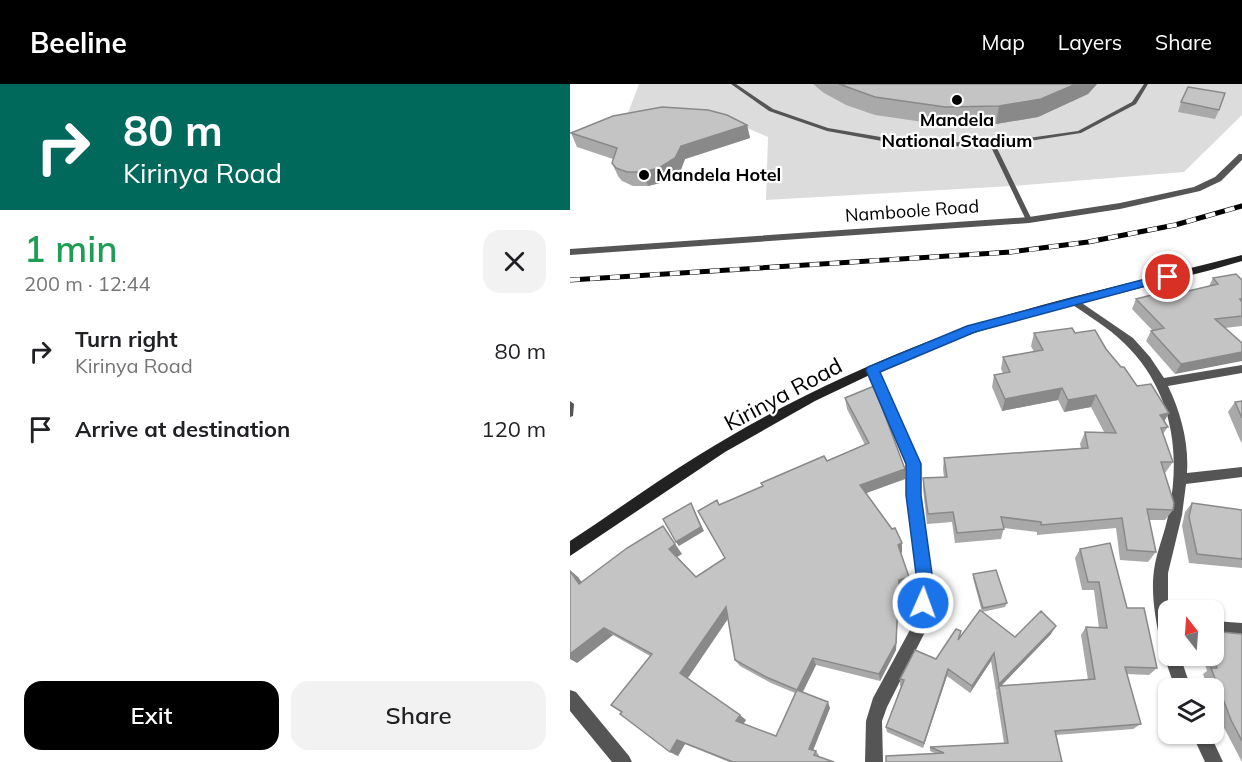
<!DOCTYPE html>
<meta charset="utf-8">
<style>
:root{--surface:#fff;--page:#f2f2f2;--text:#202124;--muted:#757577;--accent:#000}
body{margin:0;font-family:Mulish,sans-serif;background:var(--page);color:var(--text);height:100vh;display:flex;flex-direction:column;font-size:22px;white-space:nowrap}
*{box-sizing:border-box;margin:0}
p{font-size:20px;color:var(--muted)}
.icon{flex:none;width:33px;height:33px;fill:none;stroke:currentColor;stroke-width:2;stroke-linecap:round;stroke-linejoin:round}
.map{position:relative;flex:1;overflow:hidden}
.side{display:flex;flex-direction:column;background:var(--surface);width:570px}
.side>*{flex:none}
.top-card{background:#00695c;color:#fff;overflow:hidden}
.needle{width:39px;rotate:343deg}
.controls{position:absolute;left:588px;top:516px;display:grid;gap:12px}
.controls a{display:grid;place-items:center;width:66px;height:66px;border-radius:12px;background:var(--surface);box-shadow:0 2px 4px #0004;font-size:30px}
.pin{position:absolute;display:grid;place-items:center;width:51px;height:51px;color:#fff;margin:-26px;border:3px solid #fff;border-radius:50%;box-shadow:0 2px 6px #0007}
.me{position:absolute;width:66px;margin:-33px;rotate:2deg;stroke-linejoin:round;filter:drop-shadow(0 0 4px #0008)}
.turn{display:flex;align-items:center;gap:21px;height:126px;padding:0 24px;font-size:27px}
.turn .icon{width:78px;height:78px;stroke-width:2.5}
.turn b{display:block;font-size:42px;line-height:51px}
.round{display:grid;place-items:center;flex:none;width:63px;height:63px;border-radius:18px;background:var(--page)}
.summary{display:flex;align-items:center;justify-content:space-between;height:102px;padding:0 24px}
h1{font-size:36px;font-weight:600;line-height:45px;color:#1e9e55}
.primary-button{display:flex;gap:12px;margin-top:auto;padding:12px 24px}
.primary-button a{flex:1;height:69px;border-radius:18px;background:var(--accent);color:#fff;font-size:24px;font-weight:600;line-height:69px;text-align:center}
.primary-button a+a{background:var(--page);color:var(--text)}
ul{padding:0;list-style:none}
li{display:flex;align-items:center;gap:18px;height:78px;padding:0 24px}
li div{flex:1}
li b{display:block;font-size:22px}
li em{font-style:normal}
header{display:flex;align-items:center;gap:36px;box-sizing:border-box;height:84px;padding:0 30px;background:var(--accent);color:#fff}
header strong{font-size:28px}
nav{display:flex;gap:33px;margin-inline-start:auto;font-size:21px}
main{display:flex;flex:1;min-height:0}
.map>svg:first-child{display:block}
.green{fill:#dcdcdc}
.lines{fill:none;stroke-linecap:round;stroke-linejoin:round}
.service{fill:#555;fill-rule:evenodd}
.minor{fill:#555;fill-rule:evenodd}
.tertiary{fill:#555;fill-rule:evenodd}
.secondary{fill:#222;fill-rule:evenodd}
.rail-casing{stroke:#000;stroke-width:5}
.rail{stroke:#fff;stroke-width:4;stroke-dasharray:10;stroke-linecap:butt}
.wall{fill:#a9a9a9;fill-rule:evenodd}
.shaded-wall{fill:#898989}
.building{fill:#c4c4c4;stroke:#898989;stroke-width:1.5}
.route{fill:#1a73e8;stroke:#114b97;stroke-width:1.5}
.poi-dot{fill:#000;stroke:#fff;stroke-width:2}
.labels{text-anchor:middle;stroke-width:4.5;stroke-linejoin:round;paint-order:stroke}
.far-poi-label{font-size:18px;font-weight:bold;fill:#000;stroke:#fff}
.far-street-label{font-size:18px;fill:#000;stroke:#fff}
.street-label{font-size:22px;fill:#000;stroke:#fff}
</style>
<header>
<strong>Beeline</strong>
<nav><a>Map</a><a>Layers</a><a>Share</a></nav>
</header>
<main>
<section class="side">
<div class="top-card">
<div class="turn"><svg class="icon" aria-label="right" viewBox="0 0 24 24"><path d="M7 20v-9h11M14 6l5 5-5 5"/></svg><div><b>80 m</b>Kirinya Road</div></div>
</div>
<div class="summary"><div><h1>1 min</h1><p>200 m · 12:44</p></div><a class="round"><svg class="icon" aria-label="close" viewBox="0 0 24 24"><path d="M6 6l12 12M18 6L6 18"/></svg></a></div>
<ul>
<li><svg class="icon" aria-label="right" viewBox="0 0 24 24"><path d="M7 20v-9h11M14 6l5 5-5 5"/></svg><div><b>Turn right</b><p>Kirinya Road</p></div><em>80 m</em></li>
<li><svg class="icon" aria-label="arrive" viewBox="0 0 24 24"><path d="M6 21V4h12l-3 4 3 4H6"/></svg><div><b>Arrive at destination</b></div><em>120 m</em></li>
</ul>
<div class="primary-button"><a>Exit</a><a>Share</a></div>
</section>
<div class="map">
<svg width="672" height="678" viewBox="0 0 672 678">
<rect width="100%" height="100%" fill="#fff"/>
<path class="green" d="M69 0H672V31L614 88 442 102 196 116 198 53 133 25 58 29Z"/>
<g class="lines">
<path class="service" d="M161 0H166L203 25 258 44 334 57 423 59 508 47 562 18 574 0H578L566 20 511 49 426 62 462 136 459 138 456 136 421 63 334 61 257 47 199 27Z
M0 317 4 320 3 332 0 333Z"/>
<path class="minor" d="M503 213 563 254 580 273 594 294 672 281V289L598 302C611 329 619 359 617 389L672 383V393L616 400 612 431 598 489V565L592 563 590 557C585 532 580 506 585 480 588 464 595 448 598 432 612 369 602 305 554 259 538 243 518 232 499 218L498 216Z
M302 282 308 286 349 380 351 411 361 491 360 519 356 546 317 623 312 637 313 678H295L296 637 303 614 341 544 346 519 347 491 337 411V380L296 286Z
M644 537 672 539V555L644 552Z
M596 566H598V572H610L621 604H605L594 572Z
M0 606 6 608 59 672 62 678H42L0 627Z
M622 650H640L653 678H635Z"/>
<path class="tertiary" d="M669 70H672V76L651 97 630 107 550 125 459 139 0 171V165L459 133 550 119 624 103 645 93Z"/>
<path class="secondary" d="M672 171V177L641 186 437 238 372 260 308 287 245 317 155 368 0 472V457C43 429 85 398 129 371 203 325 283 286 365 255 464 218 570 198 672 171Z"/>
<defs>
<path id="rail" d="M0 196 441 168 518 158 605 141 672 122"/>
</defs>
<use href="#rail" class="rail-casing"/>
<use href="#rail" class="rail"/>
</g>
<path class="wall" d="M243 0H527L518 10 468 33 426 40 374 41 305 31 276 21 254 9Z
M611 18 649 26 645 35 608 28Z
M177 41 180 54 115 75 110 88 94 98 78 102H63L52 97 48 92 42 79 43 75 7 63 1 49Z
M643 194 672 196V242L655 244 605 290 576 257 581 247H583L562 225 566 215 610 209 639 202Z
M464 249H505L536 265 567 302 599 329 594 337 598 343 593 350 603 378 595 389 603 426 595 436H579L586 468 578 478 550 476 546 444 467 451V448L434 444 431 455 385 459 382 438 357 440 353 405V394L374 393 373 385 374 374 511 364 510 360 515 348H534L521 323 494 328 488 316 432 327 422 303 424 291 433 289 431 285 433 273 464 268 461 262Z
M275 314 335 385V395L296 409 332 459V468L331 469 339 501 329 504 326 566 310 597 246 581 233 608 260 624 243 666 246 667 249 671 248 673 264 678H159L115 660 108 672 100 668 80 572 43 551 7 579 8 493 11 498 112 470 107 473 126 493 155 474 149 421 257 377 295 361 277 325ZM158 535 165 576 170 582 201 599 225 609 206 652 173 640 176 636 118 594Z
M672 317V359L670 356 658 328 665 318Z
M622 419 672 426V484L619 479 612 442 615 428Z
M510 465 557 524 587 584 579 591 557 590 571 640 563 645 486 651 492 678 365 669 360 667V663L434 659 426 608 428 605 426 607 421 577 400 609 377 592 353 664 317 648 316 643 331 602H330V595L366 575 391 547 389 554 445 553 481 550 431 602 518 596 511 551 516 543 529 544 524 506H512L505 474Z
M403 490 437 519 435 523 412 528 403 494Z
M652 548 672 550V678L652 640 644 618V604H638L633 590 637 587 633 572H644Z"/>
<path class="shaded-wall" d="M506 0H527L518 10 468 33 426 40 429 22Z
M177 41 180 54 115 75 110 88 94 98 78 102 73 88 111 62Z
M672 268V277L605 290 611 280Z
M492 304 488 316 432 327 435 315Z
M526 311 521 323 494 328 498 316Z
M599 329 592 341 590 331Z
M335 385V395L291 411 290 401Z
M121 419 134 447 109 462 106 458Z
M93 442 112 470 105 474 99 465Z
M332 459V468L329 470 328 461Z
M0 486 8 493 19 508 9 500Z
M339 493V501L329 504 326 566 310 597 309 590 329 496Z
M156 523 161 530 117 595 110 589Z
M486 542 481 550 429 604V602L426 607 429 600Z
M34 544 43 551 7 579 0 575V570Z
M424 569 421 577 400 609 402 602Z
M243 574 246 581 231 611 227 606Z
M378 585 377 592 353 664 354 659Z
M258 618 260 624 242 669 239 665Z
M170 631 176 636 172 642 166 637Z
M107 656 115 660 108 672 100 668Z"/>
<path class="building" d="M269 0H506L471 15 429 22 375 23 305 13Z
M618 3 655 9 649 26 611 18Z
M92 23 138 26 157 31 177 41 111 62 105 74 89 84 73 88H57L46 84 42 79 47 64 1 49 43 32Z
M666 190 672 196V215H670L672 218V232L645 235 672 259V268L611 280 581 247 594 244 566 215 605 205 610 209 648 200 643 194Z
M502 244 505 249 525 246 536 265 551 283H554L567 302 581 300 599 329 590 331 598 343 591 344 603 378H591L604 419 603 426 577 425 586 468 557 466 552 434 471 441V438L431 433 434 445 387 449 383 428 358 430 353 394 377 393 374 374 518 364 515 348 546 349 526 311 498 316 492 304 435 315 424 291 440 288 433 273 473 266 464 249Z
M304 302 335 385 290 401 322 445 325 444 332 459 328 461 339 493 329 496 326 559 309 590 243 574 227 606 196 593 165 576 156 523 110 589 170 631 166 637 206 652 227 606 258 618 239 665 246 667 244 671 264 678H163L107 656 100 668 50 630 52 628 41 621 82 570 34 544 0 570V487L9 500 57 464 93 442 105 460 99 465 126 493 155 474 128 427 147 416 149 421 193 402 191 399 254 372 257 377 299 359 275 314Z
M672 317V334L665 318Z
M121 419 131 443 106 458 93 435Z
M622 419 672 426V475L627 470 619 433Z
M540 459 557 524H574L587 584 555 583 571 640 485 647 492 678H316V672L374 669 360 663 438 659 429 602 525 595 516 543 537 544 529 498H518L510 465Z
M426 486 437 519 413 524 403 490Z
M410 526 445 553 471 527 486 542 429 600 424 569 402 602 378 585 354 659 316 643 334 596 330 595 345 566 366 575 386 545 391 547 388 556Z
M644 543H650L652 548 672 550V657L661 636 641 584H647L643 572H644Z"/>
<path class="route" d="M598 189 602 190V195L405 248 310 288 351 380V411L362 490 361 519 359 525 353 528 347 525 344 519 346 490 336 411V380L296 286 298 283 397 242Z"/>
<g class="poi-dot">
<circle cx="387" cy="16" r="6"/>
<circle cx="74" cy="91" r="6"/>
</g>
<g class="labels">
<g class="far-poi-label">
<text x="387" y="42">Mandela<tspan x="387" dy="21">National Stadium</tspan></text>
<text x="86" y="97" text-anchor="start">Mandela Hotel</text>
</g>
<g class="far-street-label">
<text transform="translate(342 127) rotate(-4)" y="6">Namboole Road</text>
</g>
<g class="street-label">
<text transform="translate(213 310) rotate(-28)" y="8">Kirinya Road</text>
</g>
</g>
</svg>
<div class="controls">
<a><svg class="needle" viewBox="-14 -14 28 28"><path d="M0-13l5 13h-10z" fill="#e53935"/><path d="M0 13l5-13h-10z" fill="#757577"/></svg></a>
<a><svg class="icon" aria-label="layers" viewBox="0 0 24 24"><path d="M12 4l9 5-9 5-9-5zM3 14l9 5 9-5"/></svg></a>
</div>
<div class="pin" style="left:598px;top:193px;background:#d93025"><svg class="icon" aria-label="arrive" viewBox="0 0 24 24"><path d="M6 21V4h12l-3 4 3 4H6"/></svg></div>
<svg class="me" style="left:353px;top:519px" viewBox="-20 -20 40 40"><circle r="17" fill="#1a73e8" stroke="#fff" stroke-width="3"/><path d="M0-11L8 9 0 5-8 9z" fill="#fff"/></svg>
</div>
</main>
